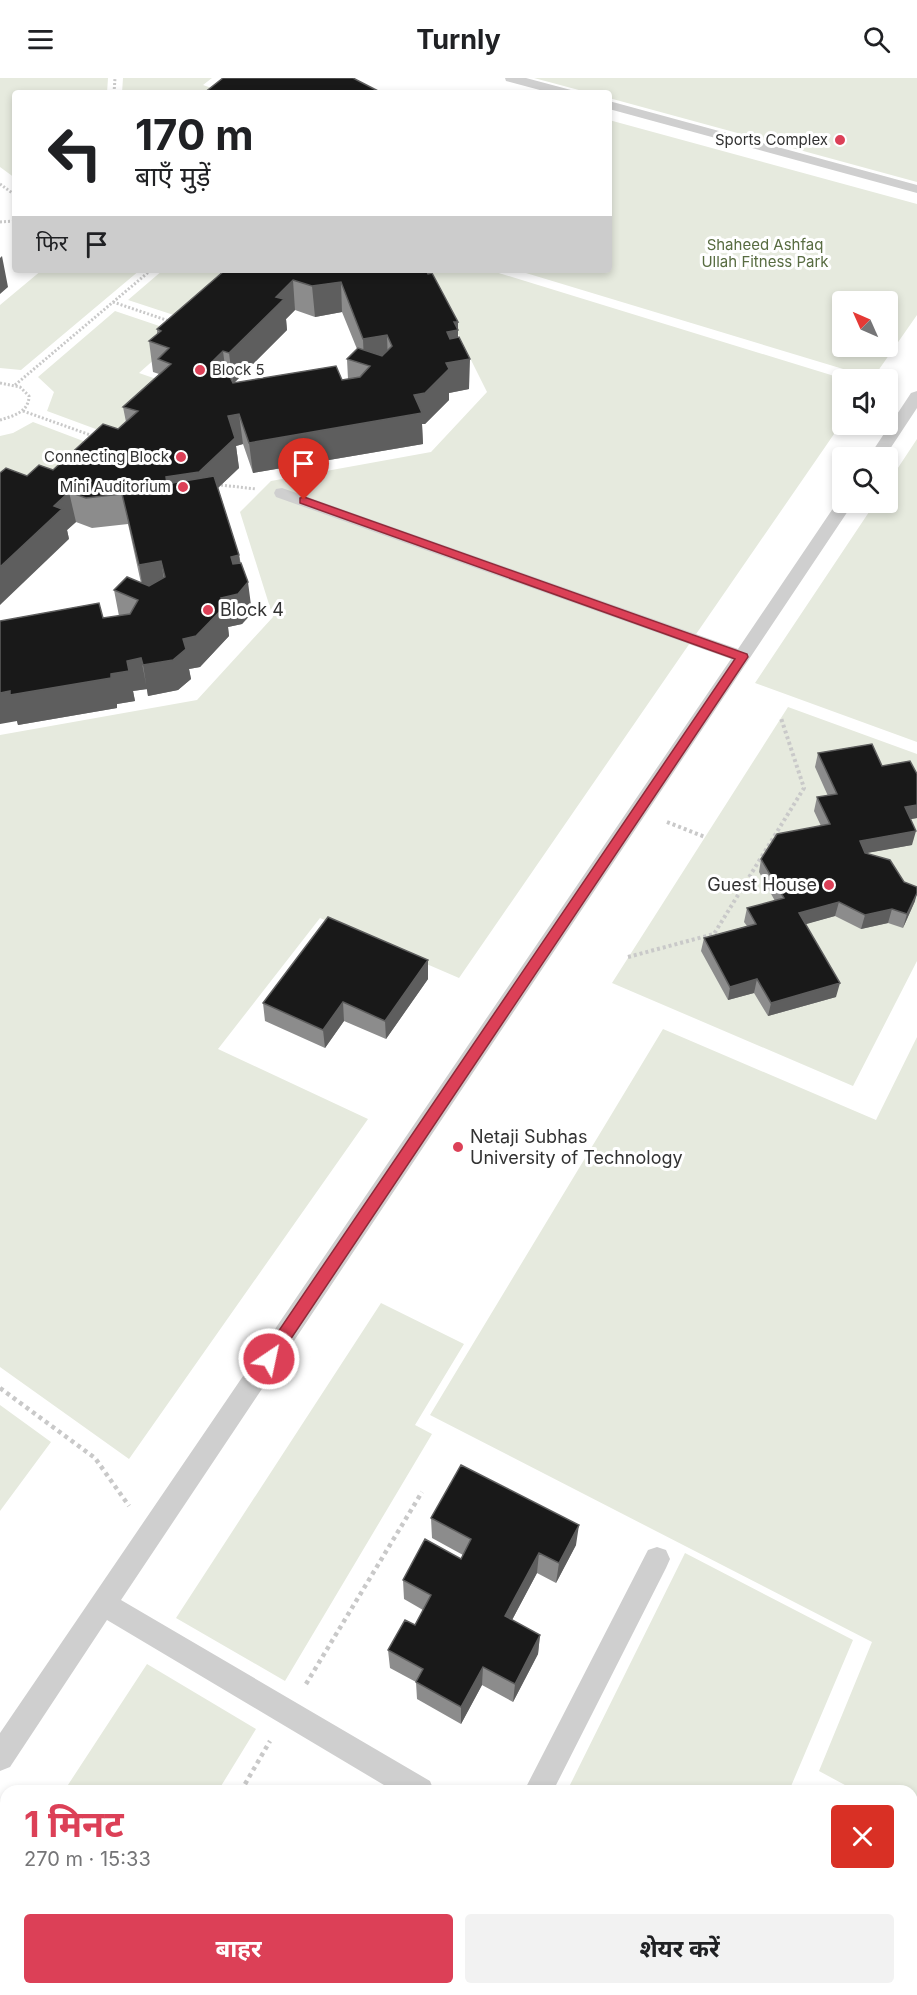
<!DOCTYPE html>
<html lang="hi">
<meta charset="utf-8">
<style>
:root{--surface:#fff;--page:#f2f2f2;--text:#202124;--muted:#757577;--accent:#dc4057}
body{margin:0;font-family:Inter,"Noto Sans Devanagari",sans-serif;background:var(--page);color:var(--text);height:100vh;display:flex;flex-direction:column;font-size:22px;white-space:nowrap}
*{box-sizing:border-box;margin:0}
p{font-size:20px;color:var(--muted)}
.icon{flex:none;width:33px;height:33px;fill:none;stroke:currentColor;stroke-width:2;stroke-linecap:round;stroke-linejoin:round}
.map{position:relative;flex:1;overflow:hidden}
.panel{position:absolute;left:0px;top:1707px;width:918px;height:210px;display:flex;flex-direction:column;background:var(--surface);border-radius:18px 18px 0 0;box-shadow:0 3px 9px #0003}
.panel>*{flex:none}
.banner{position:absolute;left:12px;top:12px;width:600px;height:183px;border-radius:6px;box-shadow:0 3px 9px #0003;background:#fff;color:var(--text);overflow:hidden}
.needle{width:39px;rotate:315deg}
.fabs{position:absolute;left:832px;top:213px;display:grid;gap:12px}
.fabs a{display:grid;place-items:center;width:66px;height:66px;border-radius:6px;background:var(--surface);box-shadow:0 3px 9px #0003;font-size:30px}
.pin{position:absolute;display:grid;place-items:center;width:51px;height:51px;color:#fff;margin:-62px -26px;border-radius:50% 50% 50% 0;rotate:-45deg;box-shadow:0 0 6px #0007}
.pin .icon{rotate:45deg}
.me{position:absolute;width:66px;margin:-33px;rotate:34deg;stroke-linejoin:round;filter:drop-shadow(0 0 4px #0008)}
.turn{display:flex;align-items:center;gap:21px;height:126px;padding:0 24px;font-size:27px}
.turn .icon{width:78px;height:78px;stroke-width:2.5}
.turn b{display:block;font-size:42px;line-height:51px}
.then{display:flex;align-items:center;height:57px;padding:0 24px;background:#0003;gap:12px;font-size:22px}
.round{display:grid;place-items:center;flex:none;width:63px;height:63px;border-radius:6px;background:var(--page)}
.headline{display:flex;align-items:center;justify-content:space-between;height:102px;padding:0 24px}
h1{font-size:36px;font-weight:700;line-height:45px;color:var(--accent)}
.button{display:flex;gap:12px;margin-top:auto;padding:12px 24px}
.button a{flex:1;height:69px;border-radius:6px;background:var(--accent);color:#fff;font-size:24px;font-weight:700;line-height:69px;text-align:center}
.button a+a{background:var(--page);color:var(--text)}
header{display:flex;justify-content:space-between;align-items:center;height:78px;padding:0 24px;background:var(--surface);font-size:27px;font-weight:700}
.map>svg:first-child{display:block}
.green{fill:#e6eade;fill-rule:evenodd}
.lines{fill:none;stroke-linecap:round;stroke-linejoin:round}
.path-far2{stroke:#c9c9c9;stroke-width:3;stroke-dasharray:2 2;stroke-linecap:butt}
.path-far1{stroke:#c9c9c9;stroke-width:4;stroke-dasharray:3 3;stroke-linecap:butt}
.path{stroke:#c9c9c9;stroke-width:4.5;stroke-dasharray:4 4;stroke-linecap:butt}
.lane{fill:#cfcfcf;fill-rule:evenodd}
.wall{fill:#8c8c8c;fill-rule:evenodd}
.shaded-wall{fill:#5e5e5e}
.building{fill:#191919;stroke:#5e5e5e;stroke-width:1.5;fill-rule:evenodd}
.route{fill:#dc4057;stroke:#8f2a39;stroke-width:1.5}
.poi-dot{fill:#dc4057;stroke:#fff;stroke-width:2}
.labels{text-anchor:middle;stroke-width:6;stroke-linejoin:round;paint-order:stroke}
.far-poi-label{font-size:15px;fill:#323232;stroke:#fff;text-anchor:end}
.far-park-label{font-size:15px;fill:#586c41;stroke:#fff}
.poi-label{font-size:18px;fill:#323232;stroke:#fff;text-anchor:start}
</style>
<header><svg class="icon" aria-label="menu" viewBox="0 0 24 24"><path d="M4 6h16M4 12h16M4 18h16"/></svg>Turnly<svg class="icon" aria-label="search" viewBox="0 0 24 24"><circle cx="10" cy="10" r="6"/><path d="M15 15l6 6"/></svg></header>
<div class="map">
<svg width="917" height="1917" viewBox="0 0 917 1917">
<rect width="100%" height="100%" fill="#fff"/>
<path class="green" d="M0 0H108L107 15H15V100L0 89Z
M123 0H212L203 7 217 12 213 15H122Z
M534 0H917V104L609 20V15H590Z
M609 42 917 126V237L873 300 516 192H609ZM843 224H888V268H843Z
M42 192H140L21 292 0 290V227Z
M163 192H254L195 244 128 222Z
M426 192H489L844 301 843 343 459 900 320 840 218 971 368 1041 129 1381 0 1289V657L197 622 273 539 240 434 271 403 431 374 487 314Z
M115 233 183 256 139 295 165 304 120 360 47 333 54 314 38 299Z
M33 344 107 372 0 419V358L13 355Z
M917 361V664L755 605 875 425 888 424V405Z
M788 629 917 676V883L853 1008 612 905Z
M663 951 876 1042 917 959V1746L912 1743V1713H856L819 1693 872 1564 430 1337Z
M381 1225 464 1266 415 1347 432 1356 285 1603 176 1540Z
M0 1327 51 1364 0 1433Z
M685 1475 853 1562 789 1713H567Z
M147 1586 256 1651 218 1713H64Z"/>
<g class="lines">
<path class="path-far2" d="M114 15 115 0
M0 106 15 117
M0 144 15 143
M113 224 172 244
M0 305 20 309 29 318C29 334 13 338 0 342
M15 307 151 192
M23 333 96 359
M221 407 256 411"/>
<path class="path-far1" d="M667 744 705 759
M628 879 714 856 804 710 781 640"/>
<path class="path" d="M0 1310 95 1380 129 1428
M306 1606 422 1414
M241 1713 270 1663
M118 1917 121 1911"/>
<path class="lane" d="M505 0H526L571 12 573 15H551L506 3Z
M609 23 917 107V115L609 31Z
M917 313V330L884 380H868L911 315Z
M282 410 738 571 840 420H843V424H854L121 1522 430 1703 434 1713H394L107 1542 10 1689 0 1693V1655L731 581 276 419 274 415 276 411Z
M657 1469 666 1472 670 1481 666 1490 553 1713H524L648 1472Z
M6 1787V1821L0 1823V1789Z
M422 1911H452L449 1917H419Z
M739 1911H777L780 1917H742Z"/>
</g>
<path class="wall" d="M426 192 458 259 469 311 449 315V322L425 346H422L423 366 253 395 243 366 236 368 239 390 218 410 239 477 252 535 242 546 228 549 229 558 200 589 189 591 191 601 178 612 148 618 147 611 133 613 135 623 117 626V630L18 647 17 643 103 540 119 538 114 512 141 505 128 446 92 450 76 444 67 452 69 461 27 398 53 392 118 351 126 344 123 329 159 296 153 294 149 263 157 256V251L227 194ZM295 232 315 239 342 234 357 271 347 281 348 301 342 302 234 305 287 252 286 241Z
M818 675 882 688 917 696V740L911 741 912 767 866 775 915 823 903 850 888 845 861 851 835 838 805 846 836 919 768 938 754 915 728 922 701 873 704 860 747 848 744 844 747 830 775 823 759 794 761 781 821 748 814 733 817 719 828 718 815 689Z
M428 901 386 961 344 943 325 970 265 943 263 925Z
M431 1440 576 1467 556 1505 537 1495 512 1542 540 1557 538 1576 513 1624 482 1607 461 1646 417 1621 416 1604 390 1590 388 1572 415 1547 423 1532 404 1521 403 1502 461 1481 463 1477 432 1460Z
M912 1770 917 1773V1917H906L896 1911H912Z
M843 1911H889L887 1917H854Z"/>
<path class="shaded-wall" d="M2 178 8 209 0 216V180Z
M293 202 295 232 286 241 287 252 233 306 229 275 276 219Z
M341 204 342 234 315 239 312 208Z
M454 244H458V283L447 254Z
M387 257 388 287 370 288 364 286 363 261Z
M223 273 227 304 211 285Z
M470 281 469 311 449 315V322L425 346H422L423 366 253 395 249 365 414 317 446 285Z
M239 336 243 366 236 368 239 390 203 424 171 430 166 399 228 338Z
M69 414 76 444 67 452 69 461 0 527V489L54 428Z
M239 477 243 507 235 509 231 479Z
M161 483 166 514 144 517 139 487Z
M248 504 252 535 242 546 228 549 229 558 200 589 189 591 191 601 178 612 148 618 143 587 183 561 221 520Z
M141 580 147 611 133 613 135 623 117 626V630L18 647 17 643 0 646V615L127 583Z
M917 727V740L901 743 905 729Z
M916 753 912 767 856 777 860 763Z
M917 815 915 823 903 850 907 836Z
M839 824 835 838 796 849 799 835Z
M892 831 888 845 861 851 865 837Z
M428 882V901L386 961 385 943Z
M757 901 754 915 728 922 730 909Z
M840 905 836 919 768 938 771 925Z
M343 924 344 943 325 970 323 952Z
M579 1447 576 1467 556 1505 559 1485Z
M539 1475 537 1495 504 1557 505 1538Z
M540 1557 538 1576 513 1624 515 1606Z
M483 1589 482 1607 461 1646V1629Z
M75 1911H87L83 1917H72Z
M292 1911H302L299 1917H288Z"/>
<path class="building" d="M223 0H353L382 15H204Z
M229 192H385L386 194 398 192H426L428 196 432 195 458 244H454L458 252 447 254 450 261 459 259 470 281 446 285 449 291 425 315 414 317 422 335 249 365 239 336 228 338 235 360 199 394 166 399 167 406 214 398 239 477 231 479 233 486 241 485 248 504 238 516 221 520 225 528 196 558 183 561 186 571 173 582 143 587 141 580 127 583 129 593 111 596V600L10 617V613L0 615V543L99 525 103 540 130 536 138 522 114 512 127 499 149 508 165 499 161 483 139 487 122 416 86 420 69 414 54 428 62 431 0 489V395L6 390 27 398 39 387 53 392 103 346 118 351 138 333 123 329 171 286 158 281 169 270 149 263 161 253 157 251 224 193 227 194ZM293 202 312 208 341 204 363 261 387 257 392 268 382 278 358 270 347 281 370 288 360 299 342 302 336 288 233 305 225 289 211 285 223 273 229 275 284 221 276 219Z
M872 666 882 688 910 683 917 696V727L905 729 916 753 860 763 865 775 890 782 904 804 917 809V815L907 836 892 831 865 837 839 824 799 835 840 905 771 925 757 901 730 909 704 860 756 846 747 830 784 820 761 781 777 756 830 746 817 719 837 716 818 675Z
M328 839 428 882 385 943 343 924 323 952 263 925Z
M461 1387 579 1447 559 1485 539 1475 505 1538 540 1557 515 1606 483 1589 461 1629 416 1604 423 1591 388 1572 405 1542 415 1547 431 1517 403 1502 425 1461 461 1481 471 1461 431 1440Z
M912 1770 917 1773V1905L912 1902Z
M6 1863V1911H75L72 1917H0V1872Z
M187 1911H292L288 1917H183Z
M873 1911H889L887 1917H884Z"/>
<path class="route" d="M304 419 747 576 748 579 274 1286 269 1289 263 1286 261 1281 263 1276 735 581 300 425V420Z"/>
<g class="poi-dot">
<circle cx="840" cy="62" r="6"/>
<circle cx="200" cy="292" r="6"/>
<circle cx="181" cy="379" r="6"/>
<circle cx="183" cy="409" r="6"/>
<circle cx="208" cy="532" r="6"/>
<circle cx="829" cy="807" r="6"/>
<circle cx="458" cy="1069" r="6"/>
</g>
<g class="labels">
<g class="far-poi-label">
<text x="828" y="67">Sports Complex</text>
<text x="212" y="297" text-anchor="start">Block 5</text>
<text x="169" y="384">Connecting Block</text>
<text x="171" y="414">Mini Auditorium</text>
</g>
<g class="far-park-label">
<text x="765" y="172">Shaheed Ashfaq<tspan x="765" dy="17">Ullah Fitness Park</tspan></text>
</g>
<g class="poi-label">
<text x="220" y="538">Block 4</text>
<text x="817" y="813" text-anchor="end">Guest House</text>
<text x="470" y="1065">Netaji Subhas<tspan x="470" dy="21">University of Technology</tspan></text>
</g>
</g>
</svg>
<div class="fabs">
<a><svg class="needle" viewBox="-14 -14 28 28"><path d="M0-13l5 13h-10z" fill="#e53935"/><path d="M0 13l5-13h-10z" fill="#757577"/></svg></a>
<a><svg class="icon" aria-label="sound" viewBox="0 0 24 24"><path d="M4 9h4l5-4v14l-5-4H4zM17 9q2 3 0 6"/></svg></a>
<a><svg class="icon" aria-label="search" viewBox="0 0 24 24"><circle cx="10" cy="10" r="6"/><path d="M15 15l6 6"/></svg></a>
</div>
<div class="pin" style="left:304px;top:422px;background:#d93025"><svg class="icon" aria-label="arrive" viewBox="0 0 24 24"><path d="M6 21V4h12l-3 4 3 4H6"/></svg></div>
<svg class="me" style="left:269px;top:1281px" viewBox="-20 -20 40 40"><circle r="17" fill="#dc4057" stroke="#fff" stroke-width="3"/><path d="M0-11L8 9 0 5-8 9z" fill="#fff"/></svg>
<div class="banner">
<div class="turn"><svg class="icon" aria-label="left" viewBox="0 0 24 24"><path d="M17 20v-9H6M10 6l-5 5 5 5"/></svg><div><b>170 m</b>बाएँ मुड़ें</div></div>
<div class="then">फिर<svg class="icon" aria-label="arrive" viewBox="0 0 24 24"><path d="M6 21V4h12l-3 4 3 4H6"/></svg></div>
</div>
<section class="panel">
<div class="headline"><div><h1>1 मिनट</h1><p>270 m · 15:33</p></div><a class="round" style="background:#d93025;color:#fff"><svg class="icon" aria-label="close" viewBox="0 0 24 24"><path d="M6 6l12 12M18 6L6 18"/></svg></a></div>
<div class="button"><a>बाहर</a><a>शेयर करें</a></div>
</section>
</div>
